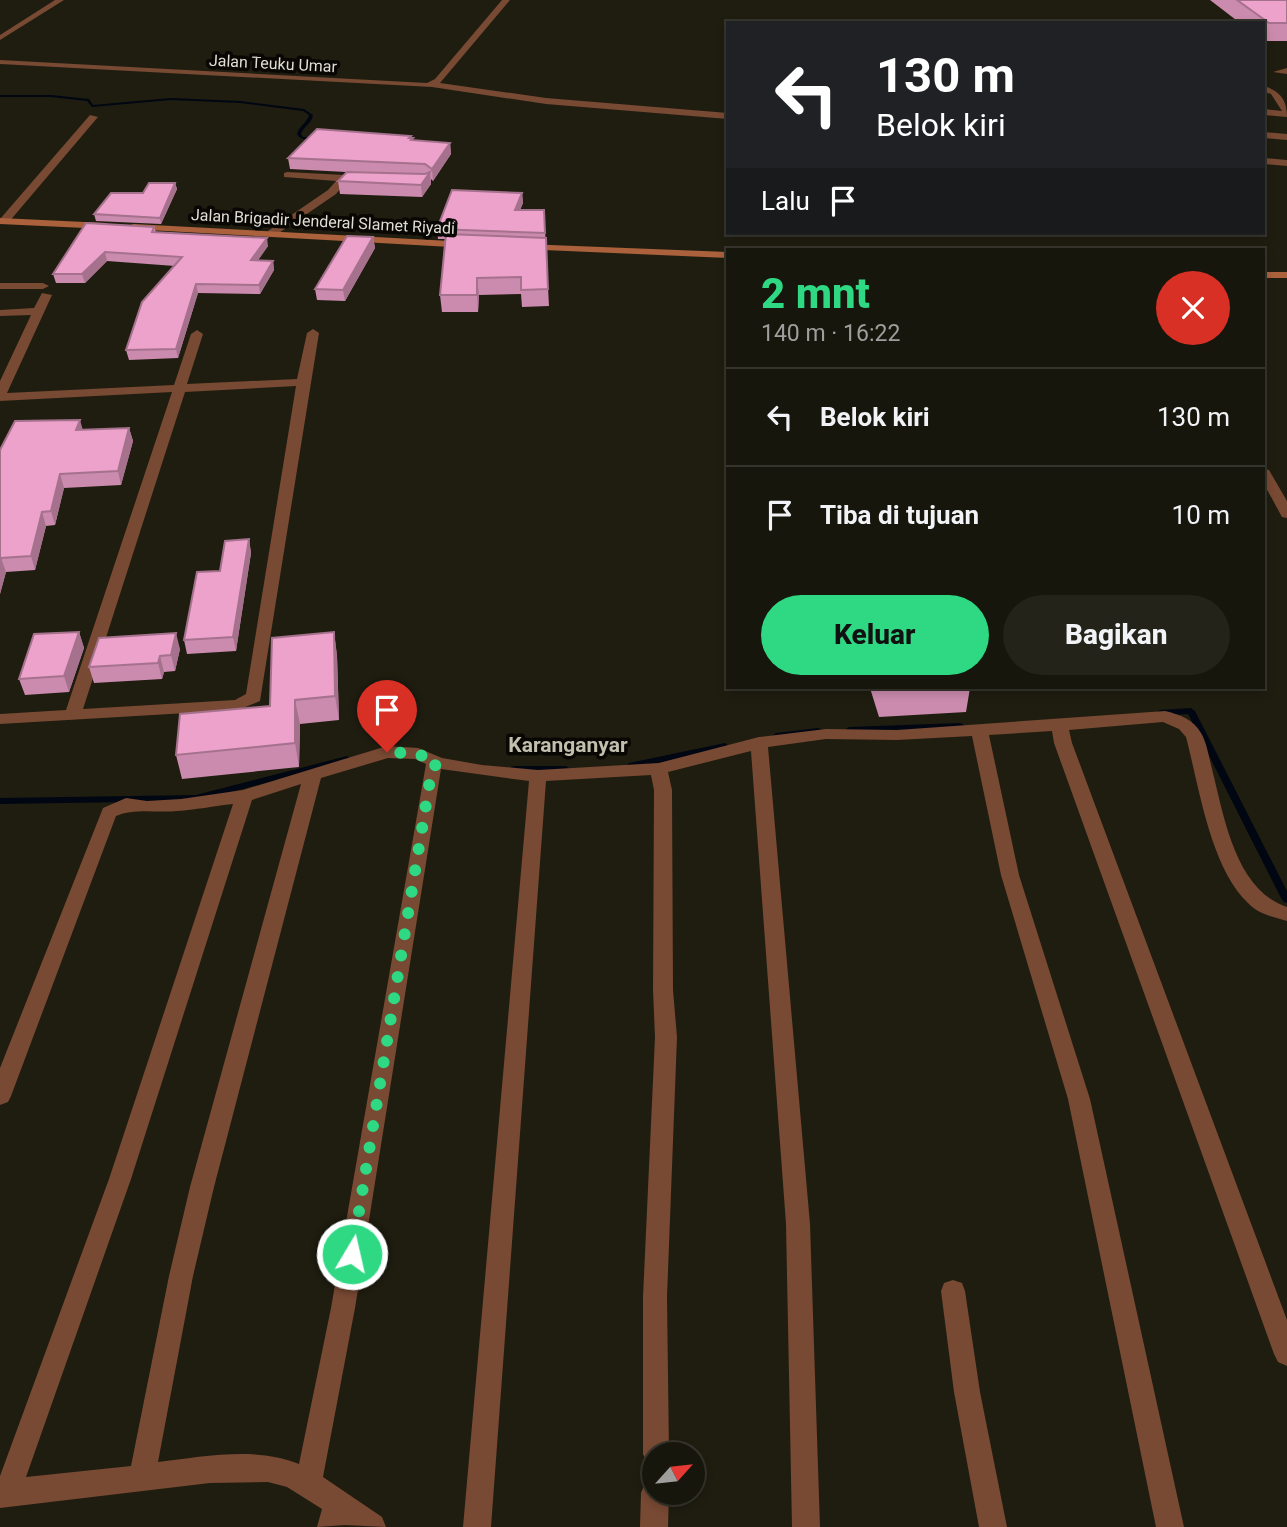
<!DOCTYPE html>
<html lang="id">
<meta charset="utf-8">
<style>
:root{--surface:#17160c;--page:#24231a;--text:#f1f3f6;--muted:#9e9f9d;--line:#36352d;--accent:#2fd883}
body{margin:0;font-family:Roboto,sans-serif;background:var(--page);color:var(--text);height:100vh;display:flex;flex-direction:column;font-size:26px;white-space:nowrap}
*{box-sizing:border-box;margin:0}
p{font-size:23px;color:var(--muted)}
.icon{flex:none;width:38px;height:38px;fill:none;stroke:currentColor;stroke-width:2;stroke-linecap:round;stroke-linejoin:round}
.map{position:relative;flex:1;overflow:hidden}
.drawer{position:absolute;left:726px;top:248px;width:539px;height:441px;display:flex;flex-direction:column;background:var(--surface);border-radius:0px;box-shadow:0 4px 10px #0003,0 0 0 2px var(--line)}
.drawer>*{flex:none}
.hud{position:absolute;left:726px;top:21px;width:539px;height:214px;border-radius:0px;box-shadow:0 4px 10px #0003,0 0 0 2px var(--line);background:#202124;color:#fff;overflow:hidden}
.needle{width:46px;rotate:63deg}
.controls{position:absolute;left:642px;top:1442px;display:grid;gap:14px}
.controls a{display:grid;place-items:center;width:63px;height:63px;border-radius:50%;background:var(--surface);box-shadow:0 4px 10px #0003,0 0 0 2px var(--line);font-size:35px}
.pin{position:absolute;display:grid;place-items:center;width:60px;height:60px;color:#fff;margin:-72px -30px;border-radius:50% 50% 50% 0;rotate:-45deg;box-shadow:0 0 7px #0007}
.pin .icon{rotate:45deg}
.me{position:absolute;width:77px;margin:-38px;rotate:9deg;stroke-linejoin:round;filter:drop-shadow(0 0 5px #0008)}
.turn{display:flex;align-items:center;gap:24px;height:147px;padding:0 35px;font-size:32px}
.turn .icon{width:91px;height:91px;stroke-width:2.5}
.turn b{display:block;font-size:49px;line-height:60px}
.then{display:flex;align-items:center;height:66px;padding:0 35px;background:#0003;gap:14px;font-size:26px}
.round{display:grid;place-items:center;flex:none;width:74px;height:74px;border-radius:37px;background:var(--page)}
.overview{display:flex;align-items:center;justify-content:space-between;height:119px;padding:0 35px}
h1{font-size:42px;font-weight:800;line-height:52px;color:var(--accent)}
.cta{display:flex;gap:14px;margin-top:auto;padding:14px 35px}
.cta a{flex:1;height:80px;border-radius:42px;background:var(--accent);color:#111;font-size:28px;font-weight:800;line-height:80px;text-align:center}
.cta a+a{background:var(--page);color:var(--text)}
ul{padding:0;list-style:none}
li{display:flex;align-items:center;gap:21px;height:98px;padding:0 35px;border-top:2px solid var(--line)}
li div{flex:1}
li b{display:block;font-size:26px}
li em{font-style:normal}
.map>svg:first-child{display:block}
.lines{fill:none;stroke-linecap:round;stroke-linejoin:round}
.stream{fill:#000712;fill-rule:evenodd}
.street{fill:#784933;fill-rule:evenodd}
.secondary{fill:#ab613c;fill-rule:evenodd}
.wall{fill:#cb8bae}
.shaded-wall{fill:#a5718d}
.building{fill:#eca2ca;stroke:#a5718d;stroke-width:2}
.route{stroke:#2fd883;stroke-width:12;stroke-dasharray:0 21.6}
.labels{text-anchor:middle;stroke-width:7;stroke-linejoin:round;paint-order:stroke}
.far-street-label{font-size:16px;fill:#dfddd5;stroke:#080703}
.quarter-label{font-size:21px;font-weight:bold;fill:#c2bfae;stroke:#080703}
</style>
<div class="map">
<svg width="1287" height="1527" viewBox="0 0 1287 1527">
<rect width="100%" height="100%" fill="#1f1d10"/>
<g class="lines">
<path class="stream" d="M0 95H51L89 99 93 105 171 98 240 101 304 109 313 115C312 123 304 126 301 134L303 137H317L319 138C312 141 300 141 297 134 299 126 307 123 309 115L303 111 240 103 171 100 92 107 87 101 51 97H0Z
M1191 708 1195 711 1287 891V903L1284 902 1282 900 1188 714 1160 716 1156 713 1160 710Z
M961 723 965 726 964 728 849 733 845 730 849 727Z
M818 728 821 729 822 731 821 733 776 739 772 736 776 733Z
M725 743 729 746 728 748 629 769 625 766 629 763Z
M347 756 351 759 350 761 196 801 0 804V798L196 795Z
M514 766H566L570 769 566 772 511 771 510 769 511 767Z"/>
<path class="street" d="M55 0H64L0 40V35Z
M502 0H510L440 83 546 98 728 113V119L546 104 432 87 0 64V60L427 83 435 79Z
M1287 68V74L1273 72Z
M1264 86C1280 91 1287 100 1287 117L1264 115V109L1282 111 1271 94 1264 92Z
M90 115 98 117 8 223H0V219Z
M1264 132 1287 134V140L1264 138Z
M1264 158 1287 160V166L1264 164Z
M287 172 364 176 369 179 364 182 347 181 336 194 276 235H268V231L328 190 336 181 284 177V173Z
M0 283H43L49 286 43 289H0Z
M42 293 52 295 7 393 174 385 191 334 197 330 203 334 187 384 297 379 307 333 313 329 319 333 260 701 238 710 0 724V714L66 710 172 392 0 401V381L31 315 0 316V310L34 308ZM296 386 246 694 235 700 83 709 185 392Z
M1264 469 1269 470 1287 501V518L1282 517 1264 484Z
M1165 711C1179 714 1194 720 1201 733 1207 743 1209 758 1212 769 1224 816 1235 890 1287 907V921C1273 917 1258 914 1248 903 1210 867 1199 786 1186 737L1179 729 1163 722 1069 730 1072 743 1287 1320V1366L1278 1362 1274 1354 1054 743 1052 731 989 735 1019 875 1090 1099 1184 1527H1156L1068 1099 1001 875 972 736 897 740 826 739 768 747 810 1224 820 1527H792L786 1224 751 751 668 772 672 790 673 990 677 1037 667 1297 669 1454H654V1467L647 1463 643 1454V1297L655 1037 653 990 654 790 651 775 546 781 491 1527H463L529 781 441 769 355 1308 323 1477 382 1517 386 1527 345 1525 317 1527 322 1509 287 1487 268 1482 210 1483 0 1508V1476L109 1179 233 804C214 806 195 810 177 811 157 813 134 808 116 816L11 1096 8 1102 0 1105V1068L103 808 126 798 147 801 181 799 243 790 387 746 418 748 442 758 482 765 538 770 659 763 759 737 826 729 897 730ZM388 758 415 759 426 764 331 1308 299 1464C256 1446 202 1457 158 1462L193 1276 214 1187 321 778ZM301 784 190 1187 169 1276 131 1466 26 1477 131 1179 252 800Z
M953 1280 962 1283 965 1291 980 1392 1007 1527H979L954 1392 941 1291 944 1283Z
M654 1480V1493H669L668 1527H640L641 1493 645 1483Z"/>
<path class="secondary" d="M0 218 106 223 111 226 106 229 0 224Z
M134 224 469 242 474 245 469 248 130 229V225Z
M525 244 728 252V258L521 249 520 247Z
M1264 272H1287V278H1264Z"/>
</g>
<path class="wall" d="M1210 0H1287V41H1265L1264 40V23H1240Z
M411 138 413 140 450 143 451 154 433 181 431 179V184L422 197 340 194 338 181 346 172 290 169 288 158Z
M175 183 177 189 161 224 96 221 94 214 143 193Z
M522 193 523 203 520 210H544L549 306 522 307 521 294 479 295 478 312H442L440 295 445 239H438L437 229Z
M154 227 156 232 268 246 258 260 273 261 274 270 260 294 198 293 178 358 129 360 126 350 175 266 107 261 85 283H56L53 274Z
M373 237 375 248 345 301 317 300 315 289Z
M129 428 133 441 121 485 64 488 55 525 46 526 35 570 6 572 0 594V450L83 430Z
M249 539 251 553 236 651 187 654 184 640 220 571Z
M79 632 84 648 69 692 25 695 19 679Z
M334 632 337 656 339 720 300 724 299 767 182 779 176 755 270 706Z
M180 649 175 671 164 672 162 679 94 683 89 667Z
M870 688H970L966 712 879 717Z"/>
<path class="shaded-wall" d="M450 143 451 154 433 181 432 169Z
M430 172 431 184 422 197 421 185Z
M175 183 177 189 161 224 160 218Z
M522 193 523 203 516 220 515 210Z
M373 237 375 248 345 301 343 290Z
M267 238 268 246 252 269 251 260Z
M105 252 107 261 85 283 82 274Z
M273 261 274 270 260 294 259 285Z
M477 278 479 295 478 312 477 295Z
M196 284 198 293 178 358 176 349Z
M80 420 84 434 76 430Z
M129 428 133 441 121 485 118 471Z
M60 474 64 488 55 525 51 511Z
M42 512 46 526 35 570 31 556Z
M249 539 251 553 236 651 233 637Z
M1 558 6 572 0 594V563Z
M79 632 84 648 69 692 64 676Z
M334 632 337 656 339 720 335 696Z
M176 633 180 649 175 671 171 655Z
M160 656 164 672 162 679 158 663Z
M295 700 300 724 299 767 295 743Z"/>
<path class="building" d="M1237 0H1287V23H1269Z
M317 129 411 136 409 138H413L411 140 450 143 432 169 425 164 288 158Z
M347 172 425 174 430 172 421 185 338 181Z
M149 183H175L160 218 94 214 111 193H143Z
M452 190 522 193 515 210H544L545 233 437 229Z
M86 223 154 227 152 232 267 238 251 260 273 261 259 285 196 284 176 349 126 350 142 302 182 257 105 252 82 274H53Z
M446 234 546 238 548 289 521 290V277L477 278V295H440Z
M347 236 373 237 343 290 315 289Z
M80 420 76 430 129 428 118 471 60 474 51 511 42 512 31 556 1 558 0 563V450L15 421Z
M249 539 233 637 184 640 197 572 220 571 225 541Z
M79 632 64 676 19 679 34 634Z
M334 632 335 696 295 700V743L176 755 180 714 270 706 272 638Z
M176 633 171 655 160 656 158 663 89 667 99 638Z"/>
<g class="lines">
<path class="route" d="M352 1254 432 768 438 763 418 754 387 752"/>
</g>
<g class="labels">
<g class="far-street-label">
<text transform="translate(273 63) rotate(3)" y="6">Jalan Teuku Umar</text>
<text transform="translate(323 221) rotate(3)" y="6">Jalan Brigadir Jenderal Slamet Riyadi</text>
</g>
<g class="quarter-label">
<text x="568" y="752">Karanganyar</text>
</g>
</g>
</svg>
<div class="controls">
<a><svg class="needle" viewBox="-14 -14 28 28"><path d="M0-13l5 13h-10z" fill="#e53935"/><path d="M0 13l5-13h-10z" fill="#9e9f9d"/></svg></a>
</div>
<div class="pin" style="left:387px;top:752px;background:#d93025"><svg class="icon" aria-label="arrive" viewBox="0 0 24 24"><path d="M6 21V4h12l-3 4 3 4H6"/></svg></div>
<svg class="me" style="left:352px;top:1254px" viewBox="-20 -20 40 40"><circle r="17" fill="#2fd883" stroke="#fff" stroke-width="3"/><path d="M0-11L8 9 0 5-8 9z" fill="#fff"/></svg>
<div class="hud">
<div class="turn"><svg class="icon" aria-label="left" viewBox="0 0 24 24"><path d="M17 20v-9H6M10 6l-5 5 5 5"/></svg><div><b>130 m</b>Belok kiri</div></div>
<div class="then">Lalu<svg class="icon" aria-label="arrive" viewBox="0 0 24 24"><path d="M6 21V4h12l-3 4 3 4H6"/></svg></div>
</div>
<section class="drawer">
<div class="overview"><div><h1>2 mnt</h1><p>140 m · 16:22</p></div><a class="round" style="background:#d93025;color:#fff"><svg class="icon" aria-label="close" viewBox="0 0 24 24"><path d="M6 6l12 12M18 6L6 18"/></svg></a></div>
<ul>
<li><svg class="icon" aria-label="left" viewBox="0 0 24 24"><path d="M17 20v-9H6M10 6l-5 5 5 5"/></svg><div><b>Belok kiri</b></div><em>130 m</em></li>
<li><svg class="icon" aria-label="arrive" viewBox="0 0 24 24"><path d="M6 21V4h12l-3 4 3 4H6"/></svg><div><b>Tiba di tujuan</b></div><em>10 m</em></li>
</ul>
<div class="cta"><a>Keluar</a><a>Bagikan</a></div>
</section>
</div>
